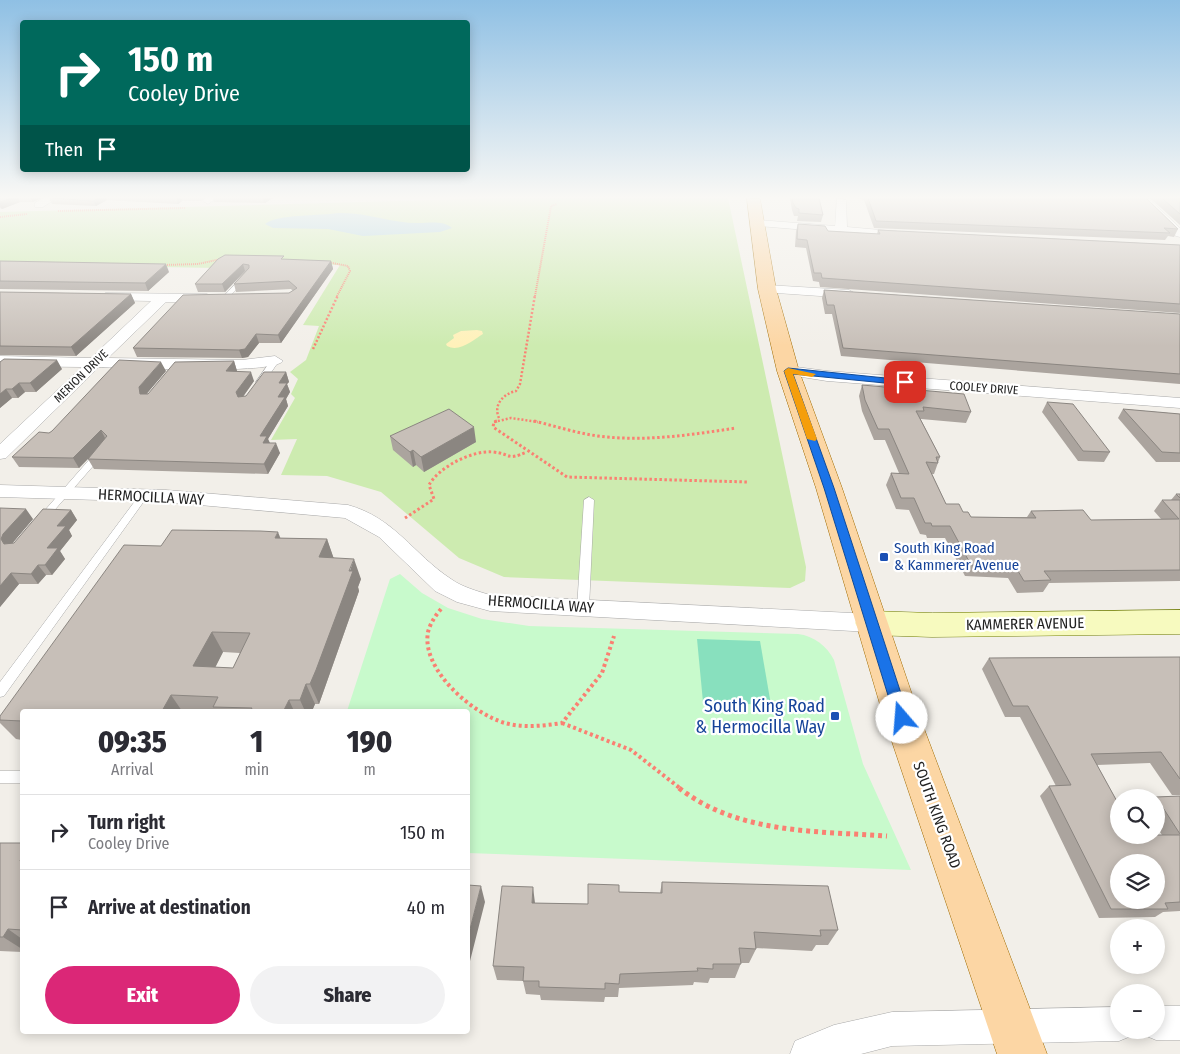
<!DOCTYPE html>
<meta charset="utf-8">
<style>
:root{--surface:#fff;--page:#f2f2f3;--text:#2b2b33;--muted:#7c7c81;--line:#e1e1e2;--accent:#db2777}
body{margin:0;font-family:"Fira Sans Condensed",sans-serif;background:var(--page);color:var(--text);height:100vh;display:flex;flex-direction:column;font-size:19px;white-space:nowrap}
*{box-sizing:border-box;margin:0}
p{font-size:16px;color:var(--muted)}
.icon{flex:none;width:28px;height:28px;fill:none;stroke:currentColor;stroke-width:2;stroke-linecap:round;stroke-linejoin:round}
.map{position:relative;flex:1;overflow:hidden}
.drawer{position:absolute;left:20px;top:709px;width:450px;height:325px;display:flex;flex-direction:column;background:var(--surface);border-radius:5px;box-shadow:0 2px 12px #0003}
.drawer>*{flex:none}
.banner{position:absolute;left:20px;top:20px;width:450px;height:152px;border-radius:5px;box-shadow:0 2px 12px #0003;background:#00695c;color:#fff;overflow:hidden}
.fabs{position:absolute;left:1110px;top:789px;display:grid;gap:10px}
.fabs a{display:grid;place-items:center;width:55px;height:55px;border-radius:50%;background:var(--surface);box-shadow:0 2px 12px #0003;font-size:25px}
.pin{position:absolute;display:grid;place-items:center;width:42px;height:42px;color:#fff;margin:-21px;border-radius:10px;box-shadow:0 2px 8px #0006}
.me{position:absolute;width:55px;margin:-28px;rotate:342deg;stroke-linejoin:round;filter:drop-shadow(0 0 4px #0008)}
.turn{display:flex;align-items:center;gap:18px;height:105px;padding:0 25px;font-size:22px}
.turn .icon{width:65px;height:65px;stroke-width:2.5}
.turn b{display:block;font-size:35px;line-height:42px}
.then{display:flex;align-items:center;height:48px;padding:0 25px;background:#0003;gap:10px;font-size:19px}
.eta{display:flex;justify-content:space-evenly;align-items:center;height:85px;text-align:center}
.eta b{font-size:30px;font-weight:800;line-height:35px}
.cta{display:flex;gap:10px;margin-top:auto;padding:10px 25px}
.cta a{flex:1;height:58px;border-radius:30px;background:var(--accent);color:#fff;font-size:20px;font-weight:800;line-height:58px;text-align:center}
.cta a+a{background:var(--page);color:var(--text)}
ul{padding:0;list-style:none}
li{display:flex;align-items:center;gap:15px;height:75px;padding:0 25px;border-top:1px solid var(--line)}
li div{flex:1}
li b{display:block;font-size:19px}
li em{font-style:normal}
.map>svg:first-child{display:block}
.grass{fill:#cdebb0}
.sand{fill:#fff1ba}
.park{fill:#c8facc}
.pitch{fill:#88e0be}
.water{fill:#aad3df}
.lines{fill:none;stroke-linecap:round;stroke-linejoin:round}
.lane-casing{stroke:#a9a9a9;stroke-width:1}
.street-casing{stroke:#a9a9a9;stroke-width:1}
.secondary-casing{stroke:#707d05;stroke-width:1}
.primary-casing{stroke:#a06b00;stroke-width:1}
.path-far4{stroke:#fa8072;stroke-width:2;stroke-dasharray:1 1;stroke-linecap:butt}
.path-far3{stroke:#fa8072;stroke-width:2.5;stroke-dasharray:2 2;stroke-linecap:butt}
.path-far2{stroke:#fa8072;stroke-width:3;stroke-dasharray:2.5 2.5;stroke-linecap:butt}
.path-far1{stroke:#fa8072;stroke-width:4;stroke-dasharray:3 3;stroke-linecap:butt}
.path{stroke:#fa8072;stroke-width:5;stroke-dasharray:4 4;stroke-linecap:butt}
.lane{fill:#fff;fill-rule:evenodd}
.street{fill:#fff;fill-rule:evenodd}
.secondary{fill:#f7fabf;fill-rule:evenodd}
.primary{fill:#fcd6a4;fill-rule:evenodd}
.wall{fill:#aba49e;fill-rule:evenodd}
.shaded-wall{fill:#8b8681}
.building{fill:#c7bfb8;stroke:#8b8681;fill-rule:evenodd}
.route{fill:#1a73e8;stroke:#114b97}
.slow{fill:#f59e0b}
.transit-dot{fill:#1a4fb4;stroke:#fff;stroke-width:2}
.labels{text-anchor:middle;stroke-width:4.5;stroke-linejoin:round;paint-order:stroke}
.far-street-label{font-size:12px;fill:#222;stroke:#fff}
.street-label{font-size:15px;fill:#222;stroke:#fff}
.transit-label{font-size:15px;fill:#164399;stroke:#fff;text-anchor:start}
.near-transit-label{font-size:18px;fill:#164399;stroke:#fff;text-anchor:end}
</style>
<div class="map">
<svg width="1180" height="1054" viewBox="0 0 1180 1054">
<rect width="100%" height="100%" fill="#f2efe9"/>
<path class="grass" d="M505 198H728L806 567 805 581 790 588 504 577 459 558 381 492 327 476 281 475 297 439 271 440 295 398 291 394 298 379 290 372 306 360 319 326 303 325 340 265 295 264 215 268 0 264V212Z"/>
<path class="sand" d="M477 330 482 331 483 334C474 339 460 353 447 346L446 344 454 338 453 335 461 331Z"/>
<path class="park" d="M400 574 422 593 448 608 482 619 529 626 798 634C814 636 827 646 834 660L863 764 911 870 468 853V711H347L390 579Z"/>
<path class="pitch" d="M697 639 760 641 771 705 703 702Z"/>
<path class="water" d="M338 213C366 212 391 223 418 223 429 223 443 220 452 228L440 232 363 236 328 229 273 228 265 224C277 214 320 216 338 213Z"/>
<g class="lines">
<defs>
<path id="lane" d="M241 278 246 279 227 299H223V297Z
M272 359H275L279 361 263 384H257L256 382Z
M98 452 101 453 102 455 101 457 45 521H39L37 519 39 517 95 453Z
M144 492 147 493 149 495 147 497 4 696 0 697V682L141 493Z
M589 497 594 500 589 608 587 611 583 612 579 611 577 608 584 500Z
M0 771H22V783H0Z"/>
<path id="street" d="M44 198H57L43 207H35V203Z
M205 198H217L208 204 203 201Z
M837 198 846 200 847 227 903 232 909 235 903 238 758 226 753 223 758 220 835 226Z
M1137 198H1148L1180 228V237L1176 236Z
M767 285 849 290 856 294 849 298 762 292 761 289 762 286Z
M106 293 207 294 214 298 207 302H166L108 358 242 360 275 356 283 361C273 375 124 368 99 367L6 458 0 459V444L82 367 0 366V356L91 358 151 301 101 300 99 297Z
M788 366 827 371 1180 398V408L827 381 783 374 780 371Z
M0 485 166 490 348 505C395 518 413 554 451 579 462 587 477 591 490 595L871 614 879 617 882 623 879 629 871 632 490 611 457 602 435 591 379 537 345 518 166 502 0 497Z
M1156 1006H1180V1040H1156L1144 1035 1142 1030H1156Z
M1119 1007V1030H1134L1131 1036 1119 1041 892 1046 861 1054H790L795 1041 834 1025 892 1012Z"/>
<path id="secondary" d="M1180 610V634L932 637 871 635 860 632 855 623 860 614 871 611 932 613Z"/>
<path id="primary" d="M747 198 760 199 776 289 799 371 842 488 920 718 1047 1054H997L884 718 816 488 777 371 758 289Z"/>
</defs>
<use href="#lane" class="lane-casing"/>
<use href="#street" class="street-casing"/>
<use href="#secondary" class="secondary-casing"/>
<use href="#primary" class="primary-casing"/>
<path class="path-far4" d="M58 211 185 208
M0 217 27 214
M327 262 348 266 350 271 337 296
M163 265 198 264 221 259
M535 296 551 206 557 204"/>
<path class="path-far3" d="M313 349 338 295
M499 418C493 405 503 394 516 391L520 384 535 295
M494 422 511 418 538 422"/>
<path class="path-far2" d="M497 421 494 422 493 427 567 477 748 482
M534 421C555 426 576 433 598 436 644 442 690 435 736 428
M405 518 434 499 429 485C439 467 472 450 493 452 513 454 505 461 527 452"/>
<path class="path-far1" d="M441 609C435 616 430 624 428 632 421 670 473 714 505 723 523 728 543 726 562 723L602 673 614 636
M562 723 631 750 681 789"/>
<path class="path" d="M679 788C738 834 816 831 887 836"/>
<use href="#lane" class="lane"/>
<use href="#street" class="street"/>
<use href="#secondary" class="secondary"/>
<use href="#primary" class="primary"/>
</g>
<path class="wall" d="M0 198H41L33 202H20L2 209 0 208Z
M49 198H204L201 201H182L178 204 107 200 96 206 52 204Z
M213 198H273L265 203 214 202Z
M790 198H819L823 215 821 222 797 221 798 216H794L792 210Z
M858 198H1146L1178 229 1174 237 1168 236 1165 240 874 228 864 200Z
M1150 198H1180V225Z
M798 224 828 231 877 234 878 230 1180 245V313L820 287 819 282 813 281 806 248 795 247 796 231Z
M218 259 285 260 331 261 333 269 281 343H259L248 357 242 358 137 357 133 348 289 293 293 291 291 289 236 292 234 284 245 271 225 292H198L195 284Z
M0 261 169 272 148 291 0 289Z
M824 290 1180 314V384L841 356 832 314H825L822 298Z
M0 292 131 294 135 303 76 356 0 355Z
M234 361 237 371 254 381 243 397 246 396 286 372 289 382 287 384 290 392 286 399 288 406 268 439 270 443 280 453 268 474 94 469 88 459 79 468 19 467 12 457 49 433 166 371 146 394Z
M0 362 62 369 36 392H25L18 398H12L0 408Z
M862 385 971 412 966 423 921 419V420L940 457 934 474H932L946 504 963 512 971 517H1027L1031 511 1091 520 1161 519 1154 511 1162 500H1171L1176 494H1180V581L1049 583 1043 592 1017 593 1008 578 965 576 945 538H927L926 535 920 534 909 510 896 509 886 485 891 473H899L885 440H874L862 411 859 396Z
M1047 402 1110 452 1104 462 1078 461 1042 412Z
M1123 409 1180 414V462H1156L1118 418Z
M390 436 476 442 424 472 416 465 413 467 393 450Z
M0 508 33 519 12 543H14L71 510 77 520 69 530 72 536 60 551 65 559 52 575H46L38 584H19L0 607Z
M281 538 327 539 333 557 361 579 358 587 359 591 324 690 319 704H315L312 711H22V740L16 739 0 723V716L161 546ZM223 652 240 653 233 668 215 667Z
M1180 657V795H1172L1150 763 1097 765 1136 836 1162 835 1156 826V798H1155L1156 797 1180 796V911L1163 912 1155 917 1099 918 1040 796 1049 786H1056L1020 717H1005L982 669 989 658Z
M0 843H22V952L0 951Z
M662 882 838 930 828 945H816L812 951 756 948V949L749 963H741L735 978H710L708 983 694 982 693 985 619 988 618 997H605L604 1002 541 1000 540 995 526 994 523 981 497 980 493 966 535 903 588 904 619 892 660 893Z"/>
<path class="shaded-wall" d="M11 198H18L20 202 2 209 0 206V202Z
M31 198H41L33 202Z
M97 198H106L107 200 96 206 93 201Z
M176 198H181L182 201 178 204Z
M263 198H273L265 203Z
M331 261 333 269 281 343 278 335Z
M166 264 169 272 148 291 145 283Z
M243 264 245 271 225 292 222 284Z
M131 294 135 303 76 356 71 347Z
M256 334 259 343 248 357 242 358 239 350Z
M57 360 62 369 36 392 30 383Z
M234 361 237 371 230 380 226 371Z
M161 362 166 371 144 397 140 394 139 387Z
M251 372 254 381 239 402 236 392Z
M286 372 289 382 287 384 290 392 286 399 288 406 268 439 271 446 267 453 260 436 278 397 279 383Z
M19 383 25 392 18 398 12 389Z
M6 389 12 398 0 408V394Z
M474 427 476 442 424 472 421 457Z
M101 430 106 440 79 468 73 458Z
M276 443 280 453 268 474 264 464Z
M413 450 416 465 413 467 410 452Z
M26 509 33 519 11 545 4 544 1 539 3 534Z
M71 510 77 520 69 530 72 536 60 551 65 559 52 575 45 565 47 548 57 526Z
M278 532 286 552 275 538Z
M327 539 334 559 319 557Z
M354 559 361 579 358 587 359 591 319 704 310 684Z
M38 565 46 575 38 584 31 574Z
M11 573 19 584 0 607V586Z
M212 632 223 652 206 686 193 666Z
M306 684 315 704 312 711H305L300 700Z
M171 695 182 711H162Z
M289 700 294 711H285L284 710Z
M481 886 485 902 469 965 468 961V937Z
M533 887 535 903H532Z
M8 929 22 939V949L3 937Z"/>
<path class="building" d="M0 198H11L0 202Z
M53 198H97L93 201Z
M792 198H819L823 215 799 213V209L796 208 793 203Z
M868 198H1146L1178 229 1164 228 1170 233 876 221Z
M1162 198H1180V214Z
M798 224 825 226 828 231 880 234 878 230 1180 245V304L822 278 821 273H814L807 240 797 239Z
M225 255 284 256 281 259 331 261 278 335 256 334 245 349 239 350 133 348 183 295 289 293 297 288 289 281 234 284 249 268V265L243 264 222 284H195L218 259Z
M0 261 166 264 145 283 0 281Z
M824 290 1180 314V374L843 348 834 305H827Z
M0 292 131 294 71 347 0 346Z
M4 359 57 360 30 383H19L12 389H6L0 394V362Z
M119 360 161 362 139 387 140 394H148L175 362 234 361 226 371 251 372 236 392 238 397 246 396 264 372H286L279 383H287L278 397H285L260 436H267L263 443H276L264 464 88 459 107 436 101 430 73 458 12 457 39 432 49 433 52 431Z
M862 385 964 394 971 412 923 407 924 411H916L940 457H936L938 463 926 462 946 504H959L963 512H968L971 517 1036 518 1031 511 1083 510 1091 520 1179 519 1162 500H1180V570L1044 571 1051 580 1024 581 1015 566 971 565 950 526H932L931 523H925L914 498H901L891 473 909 474 889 429H878L865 400Z
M1047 402 1073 404 1110 452 1083 451Z
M449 409 474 427 421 457 413 450 410 452 390 436Z
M1123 409 1180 414V453L1162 452Z
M1176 494H1180V498Z
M0 508 26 509 3 534 1 539 4 544 14 543 43 509 71 510 57 526H66L47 548H58L45 565H38L31 574 11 573 0 586Z
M172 530 260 531 278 532 275 538 327 539 319 557 354 559 349 571H353L316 670 310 684H306L300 700H289L284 710H251L252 708 213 707 218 697 171 695 162 711H22V721L0 720V716L124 545 161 546ZM212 632 250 633 233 668 193 666Z
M1180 657V779L1161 752 1091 754 1119 805V835H1180V902L1165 903 1168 909H1111L1049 786 1071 785 1028 706H1013L989 658ZM1119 862H1156V900H1119Z
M1180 796V834L1156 797Z
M0 843H22V856L20 861H22V930L8 929 3 937H0Z
M662 882 828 886 838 930H820L821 936 754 932 756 949 739 948 741 964H713V969L697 968 698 971 620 974 619 984 605 983V989L539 987V981H523L524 967 493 966 502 886 533 887 532 903 588 904V884L619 885V892L662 893Z
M468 885 481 886 468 937Z"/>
<linearGradient id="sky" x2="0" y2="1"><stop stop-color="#8fc0e4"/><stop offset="0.57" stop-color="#f9f8f5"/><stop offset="1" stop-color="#f9f8f5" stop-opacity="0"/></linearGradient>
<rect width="1180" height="346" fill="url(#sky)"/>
<path class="route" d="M788 368 905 380 910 382 905 385 793 374 834 488 909 718 907 723 902 725 897 723 895 718 824 488 784 371Z"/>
<path class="slow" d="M788 368 816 374 812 377 793 374 817 439 815 441 807 439 784 371Z"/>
<g class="transit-dot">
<rect x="879" y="552" width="10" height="10" rx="2.5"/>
<rect x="830" y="711" width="10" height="10" rx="2.5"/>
</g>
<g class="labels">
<g class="far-street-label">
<text transform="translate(81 376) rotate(-44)" y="4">MERION DRIVE</text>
<text transform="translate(984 388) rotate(4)" y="4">COOLEY DRIVE</text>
</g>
<g class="street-label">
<text transform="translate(151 497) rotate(3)" y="5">HERMOCILLA WAY</text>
<text transform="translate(541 604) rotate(4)" y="5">HERMOCILLA WAY</text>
<text transform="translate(1025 624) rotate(-1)" y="5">KAMMERER AVENUE</text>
<text transform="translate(937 815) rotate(70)" y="5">SOUTH KING ROAD</text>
</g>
<g class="transit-label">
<text x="894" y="553">South King Road<tspan x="894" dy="17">&amp; Kammerer Avenue</tspan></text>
</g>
<g class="near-transit-label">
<text x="825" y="712">South King Road<tspan x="825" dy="21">&amp; Hermocilla Way</tspan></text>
</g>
</g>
</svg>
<div class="fabs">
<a><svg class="icon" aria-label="search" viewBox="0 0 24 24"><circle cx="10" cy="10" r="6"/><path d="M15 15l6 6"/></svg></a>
<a><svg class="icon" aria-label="layers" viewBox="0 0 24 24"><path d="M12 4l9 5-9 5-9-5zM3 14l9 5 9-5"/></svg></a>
<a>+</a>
<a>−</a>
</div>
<div class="pin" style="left:905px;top:382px;background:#d93025"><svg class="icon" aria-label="arrive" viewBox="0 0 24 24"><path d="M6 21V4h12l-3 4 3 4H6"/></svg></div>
<svg class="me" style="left:902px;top:718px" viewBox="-20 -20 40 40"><circle r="19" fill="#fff"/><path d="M0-13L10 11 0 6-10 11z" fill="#1a73e8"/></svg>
<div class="banner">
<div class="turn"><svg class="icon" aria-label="right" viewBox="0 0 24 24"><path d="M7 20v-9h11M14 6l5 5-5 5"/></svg><div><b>150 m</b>Cooley Drive</div></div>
<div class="then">Then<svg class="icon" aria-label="arrive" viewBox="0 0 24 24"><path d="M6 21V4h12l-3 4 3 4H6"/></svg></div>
</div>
<section class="drawer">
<div class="eta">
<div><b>09:35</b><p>Arrival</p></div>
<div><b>1</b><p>min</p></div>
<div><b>190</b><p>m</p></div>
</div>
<ul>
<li><svg class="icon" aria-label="right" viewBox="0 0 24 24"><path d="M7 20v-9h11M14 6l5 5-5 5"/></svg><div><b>Turn right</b><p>Cooley Drive</p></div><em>150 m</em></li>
<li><svg class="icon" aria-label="arrive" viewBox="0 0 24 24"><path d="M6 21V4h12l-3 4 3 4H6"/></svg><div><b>Arrive at destination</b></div><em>40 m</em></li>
</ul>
<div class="cta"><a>Exit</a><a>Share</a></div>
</section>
</div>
